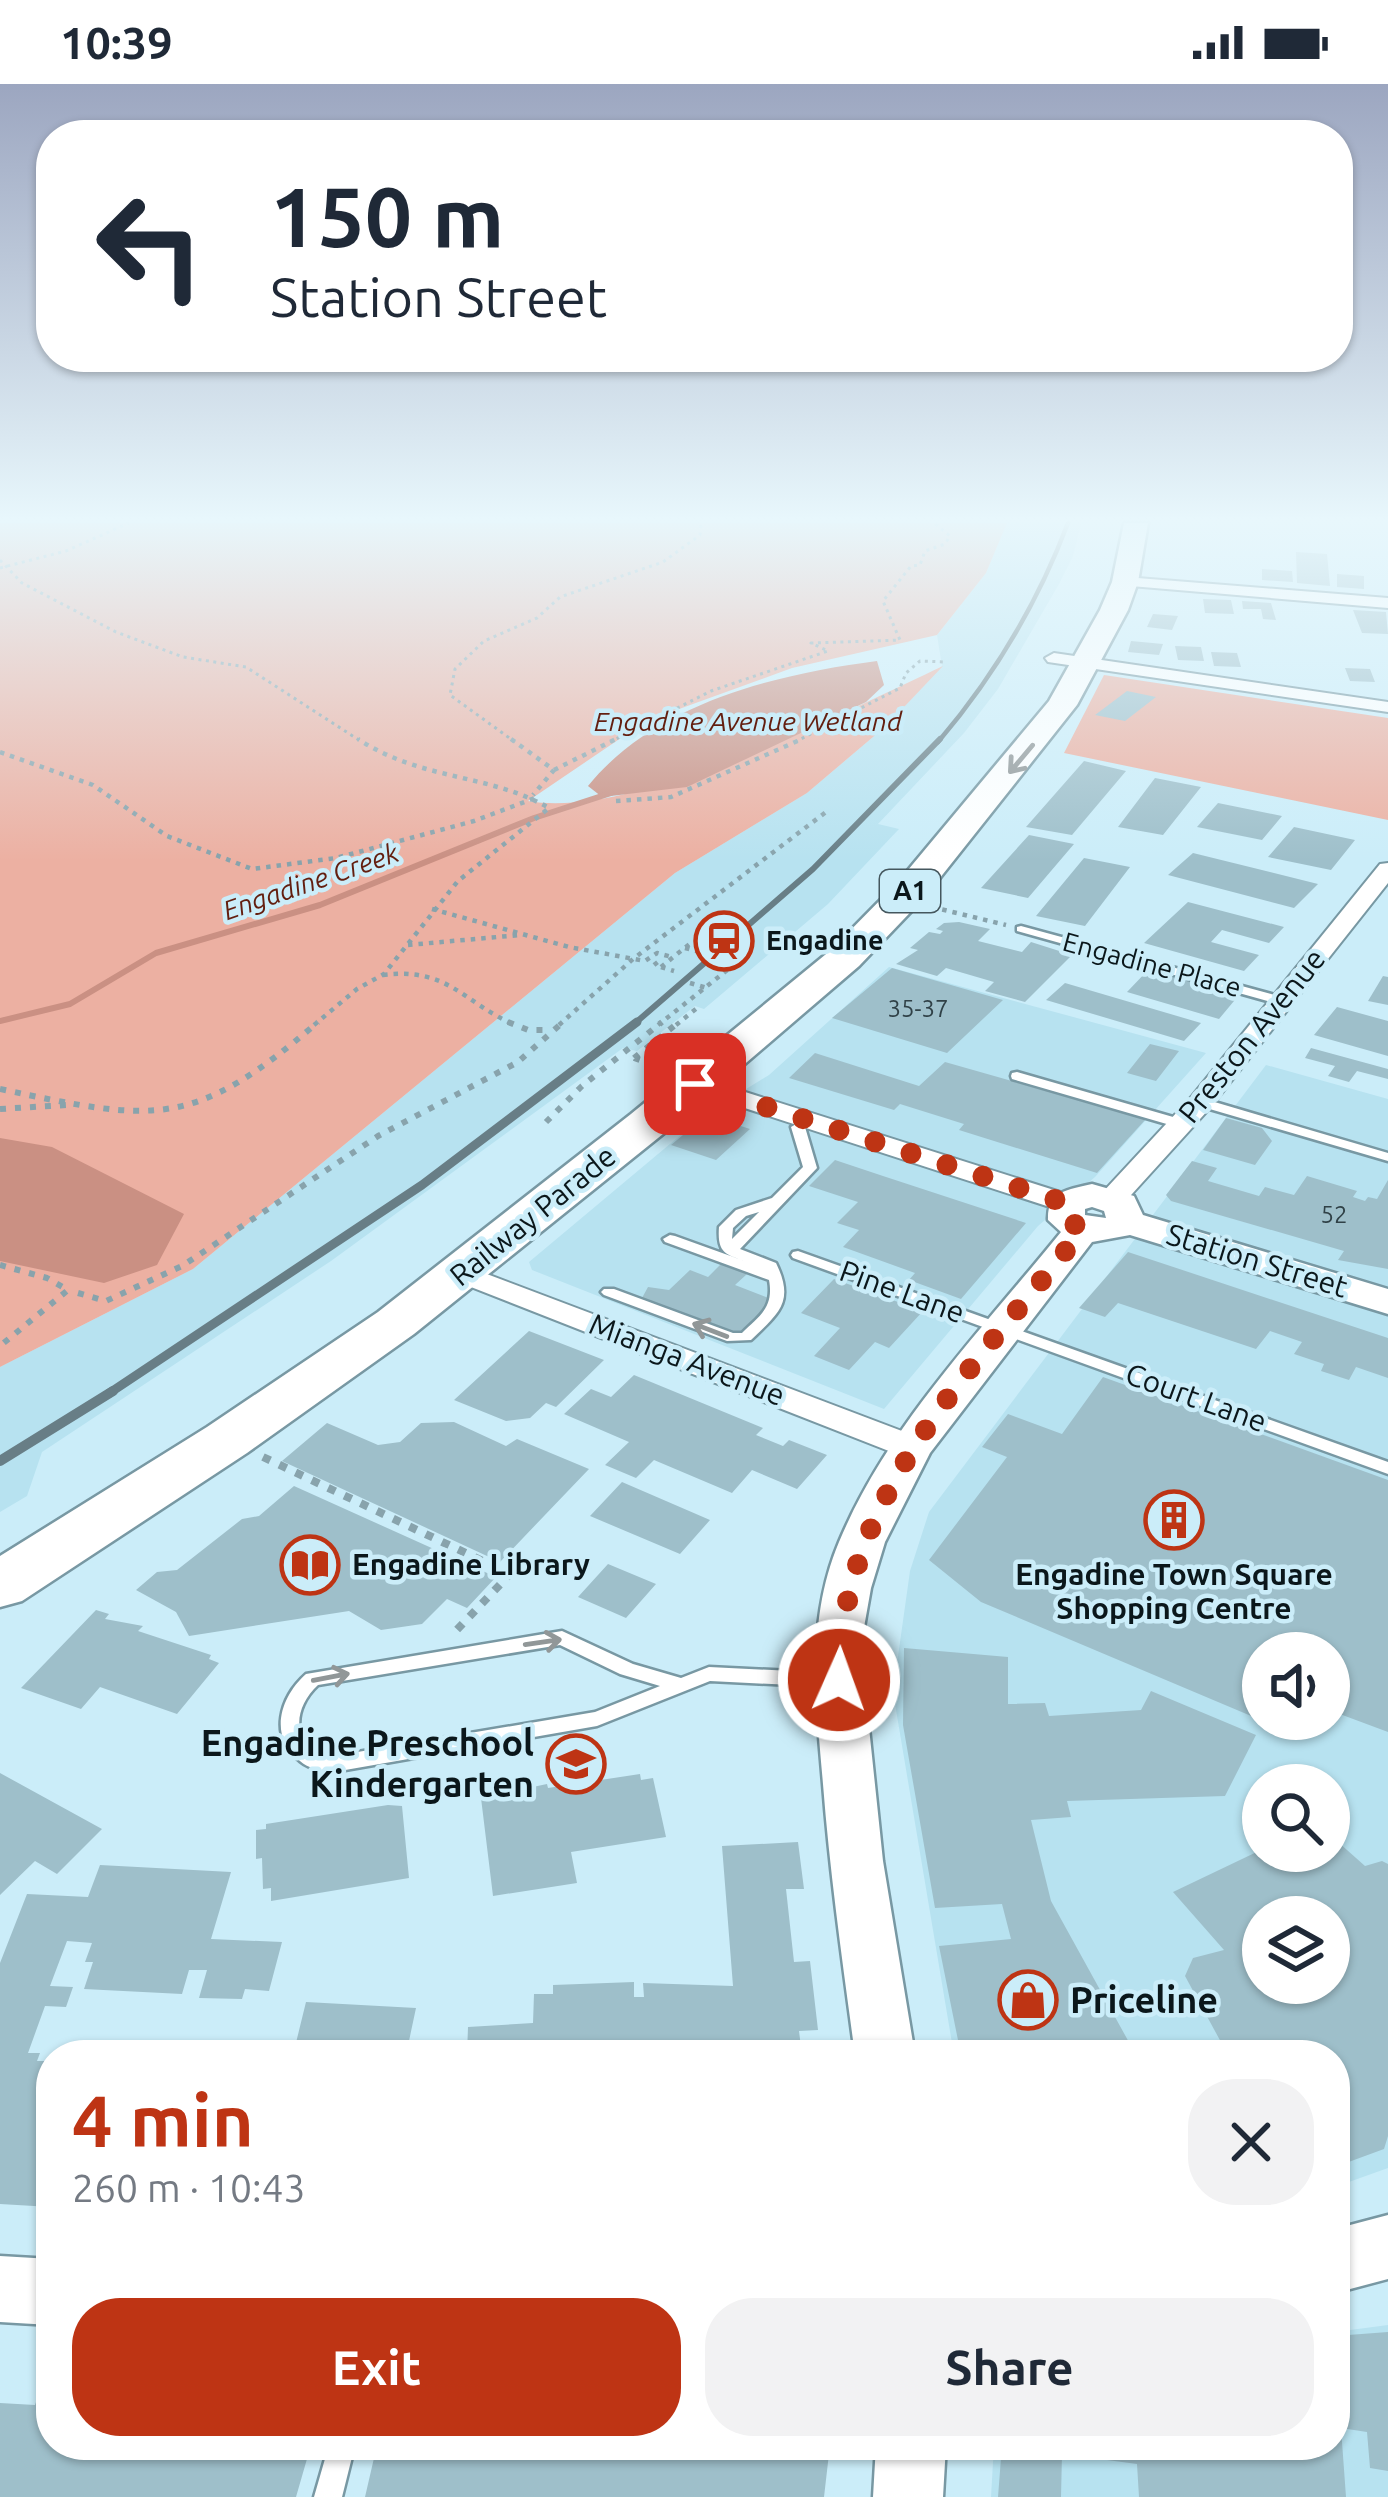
<!DOCTYPE html>
<meta charset="utf-8">
<style>
:root{--surface:#fff;--page:#f2f2f3;--text:#1f2937;--muted:#747a83;--accent:#be3414}
body{margin:0;font-family:Ubuntu,sans-serif;background:var(--page);color:var(--text);height:100vh;display:flex;flex-direction:column;font-size:45px;white-space:nowrap}
*{box-sizing:border-box;margin:0}
p{font-size:39px;color:var(--muted)}
.icon{flex:none;width:66px;height:66px;fill:none;stroke:currentColor;stroke-width:2;stroke-linecap:round;stroke-linejoin:round}
.map{position:relative;flex:1;overflow:hidden}
.sheet{position:absolute;left:36px;top:1956px;width:1314px;height:420px;display:flex;flex-direction:column;background:var(--surface);border-radius:48px;box-shadow:0 3px 9px #0004}
.sheet>*{flex:none}
.top-card{position:absolute;left:36px;top:36px;width:1317px;height:252px;border-radius:48px;box-shadow:0 3px 9px #0004;background:#fff;color:var(--text);overflow:hidden}
.fabs{position:absolute;left:1242px;top:1548px;display:grid;gap:24px}
.fabs a{display:grid;place-items:center;width:108px;height:108px;border-radius:50%;background:var(--surface);box-shadow:0 3px 9px #0004;font-size:60px}
.pin{position:absolute;display:grid;place-items:center;width:102px;height:102px;color:#fff;margin:-51px;border-radius:24px;box-shadow:0 6px 18px #0006}
.me{position:absolute;width:132px;margin:-66px;rotate:2deg;stroke-linejoin:round;filter:drop-shadow(0 0 9px #0008)}
.turn{display:flex;align-items:center;gap:42px;height:252px;padding:0 36px;font-size:54px}
.turn .icon{width:156px;height:156px;stroke-width:2.5}
.turn b{display:block;font-size:84px;line-height:102px}
.round{display:grid;place-items:center;flex:none;width:126px;height:126px;border-radius:48px;background:var(--page)}
.headline{display:flex;align-items:center;justify-content:space-between;height:204px;padding:0 36px}
h1{font-size:72px;font-weight:700;line-height:90px;color:var(--accent)}
.action{display:flex;gap:24px;margin-top:auto;padding:24px 36px}
.action a{flex:1;height:138px;border-radius:48px;background:var(--accent);color:#fff;font-size:48px;font-weight:700;line-height:138px;text-align:center}
.action a+a{background:var(--page);color:var(--text)}
.status{display:flex;justify-content:space-between;align-items:center;height:84px;padding:0 60px;background:var(--surface);direction:ltr}
.status svg{height:33px;fill:currentColor}
.map>svg:first-child{display:block}
.built{fill:#b7e2f0;fill-rule:evenodd}
.green{fill:#ecb0a2}
.water{fill:#ca9083}
.lines{fill:none;stroke-linecap:round;stroke-linejoin:round}
.stream{stroke:#ca9083;stroke-width:6}
.building{fill:#9ebfca;fill-rule:evenodd}
.service-casing{stroke:#7898a3;stroke-width:5}
.minor-casing{stroke:#7898a3;stroke-width:4}
.tertiary-casing{stroke:#7898a3;stroke-width:5}
.trunk-casing{stroke:#7898a3;stroke-width:5}
.path-far3{stroke:#88a3ac;stroke-width:3;stroke-dasharray:3 4.5;stroke-linecap:butt}
.path-far2{stroke:#88a3ac;stroke-width:4.5;stroke-dasharray:4.5 6;stroke-linecap:butt}
.path-far1{stroke:#88a3ac;stroke-width:6;stroke-dasharray:6 9;stroke-linecap:butt}
.path{stroke:#88a3ac;stroke-width:8;stroke-dasharray:8 10;stroke-linecap:butt}
.service{fill:#fff;fill-rule:evenodd}
.minor{fill:#fff;fill-rule:evenodd}
.tertiary{fill:#fff;fill-rule:evenodd}
.trunk{fill:#fff;fill-rule:evenodd}
.rail-far3{stroke:#687e86;stroke-width:4.5}
.rail-far2{stroke:#687e86;stroke-width:6}
.rail-far1{stroke:#687e86;stroke-width:9}
.rail{stroke:#687e86;stroke-width:10}
.path-bridge{stroke:#88a3ac;stroke-width:4.5;stroke-dasharray:4.5 6;stroke-linecap:butt}
.oneway{stroke:#919798}
.route{stroke:#be3414;stroke-width:21;stroke-dasharray:0 37.8}
.labels{text-anchor:middle;stroke-width:9;stroke-linejoin:round;paint-order:stroke}
.number-label{font-size:24px;fill:#304147}
.far-water-label{font-size:27px;font-style:italic;fill:#631e0f;stroke:#cbedf9}
.shield{fill:#cbedf9;stroke:#45575e;stroke-width:3}
.shield-label{font-size:27px;font-weight:bold;fill:#0b171b}
.far-poi-label{font-size:27px;font-weight:bold;fill:#0b171b;stroke:#cbedf9;text-anchor:start}
.far-street-label{font-size:27px;fill:#0b171b;stroke:#cbedf9}
.street-label{font-size:30px;fill:#0b171b;stroke:#cbedf9}
.poi-label{font-size:30px;font-weight:bold;fill:#0b171b;stroke:#cbedf9;text-anchor:start}
.near-poi-label{font-size:36px;font-weight:bold;fill:#0b171b;stroke:#cbedf9;text-anchor:end}
</style>
<div class="status"><b>10:39</b><svg viewBox="0 0 49 12"><path d="M0 12V9h3v3zM5 12V6h3v6zM10 12V3h3v9zM15 12V0h3v12zM26 1h20v11H26zM47 4h2v5h-2z"/></svg></div>
<div class="map">
<svg width="1388" height="2413" viewBox="0 0 1388 2413">
<rect width="100%" height="100%" fill="#cbedf9"/>
<path class="built" d="M1007 439H1094L1081 440 1073 472 1059 500 998 605 964 649 878 740 899 745 828 820 704 925 695 922 637 967 623 964 331 1177 42 1368 27 1412 0 1428V1283L193 1185 675 789 807 709 886 642 942 582 937 551 986 489Z
M889 883 1206 969 1095 1093 1038 1142 884 1325 532 1186 529 1178 707 1029 769 991Z
M1266 981 1388 1015V2084L1335 2103V1971H954L893 1608 910 1487 929 1428ZM1263 1569H1329V1635H1263ZM1263 1701H1329V1767H1263ZM1263 1833H1329V1899H1263Z
M1388 2241V2413H991L994 2361H1335V2248Z"/>
<path class="green" d="M0 439H1007L986 489 937 551 792 584 646 637 528 717C633 736 843 629 943 582L886 642 807 709 675 789 193 1185 0 1283Z
M1104 591 1388 634V736L1064 669Z"/>
<path class="water" d="M877 577 884 601 866 618 687 703 602 713 588 702C655 619 777 590 877 577Z
M0 1054 52 1063 184 1130 157 1181 104 1199 0 1177Z"/>
<g class="lines">
<path class="stream" d="M0 937 70 920 156 869 320 821 534 734 611 709"/>
</g>
<path class="building" d="M1296 468 1327 470 1330 502 1297 499Z
M1262 485 1292 487 1293 498 1262 496Z
M1337 490 1364 492V505L1337 503Z
M1203 515 1231 516 1234 530 1205 529Z
M1242 517 1271 519 1276 536 1263 535 1261 525H1243Z
M1353 526 1386 528 1388 550 1362 549Z
M1153 530 1178 532 1172 546 1147 543Z
M1131 557 1163 560 1159 571 1128 568Z
M1175 562 1201 563 1204 577 1178 576Z
M1211 568 1237 569 1241 583 1214 582Z
M1345 584 1370 585 1375 598 1350 597Z
M1127 607 1156 613 1125 637 1095 631Z
M1084 677 1126 687 1072 751 1026 743Z
M1155 694 1201 703 1163 751 1118 743Z
M1218 719 1282 732 1262 756 1197 743Z
M1294 743 1355 756 1331 786 1268 773Z
M1029 751 1074 760 1028 814 981 804Z
M1193 769 1318 800 1294 824 1168 791Z
M1084 774 1130 783 1085 842 1036 832Z
M1188 818 1284 843 1269 859 1222 846 1211 858 1259 871 1244 887 1144 859Z
M959 838 990 845 978 857 1022 868 1031 858 1072 871 1025 918 985 907 994 898 946 884 937 892 896 880 918 866 910 864 929 848 940 850 943 847 936 845 944 839Z
M892 884 1003 916 947 969 832 934Z
M1148 886 1239 911 1219 935 1127 908Z
M1383 892 1388 893V921L1368 917Z
M1065 899 1201 939 1184 957 1046 916Z
M1337 923 1388 937V972L1314 951Z
M1150 960 1179 967 1156 997 1127 989Z
M1311 964 1388 985V995L1357 987 1349 998 1328 992 1335 982 1305 974Z
M815 969 919 1002 945 978 1146 1035 1097 1089 959 1046 964 1040 900 1020 894 1026 789 994Z
M707 1031 750 1045 716 1076 671 1061Z
M1226 1034 1262 1044 1272 1057 1255 1081 1203 1066Z
M835 1076 883 1092 1026 1139 961 1215 909 1196 915 1189 843 1163 859 1146 837 1139 858 1118 809 1102Z
M1192 1077 1217 1084 1208 1097 1259 1112 1265 1103 1294 1111 1307 1092 1357 1107 1353 1113 1365 1117 1368 1113 1377 1115 1388 1096V1185L1338 1176 1344 1167 1171 1117 1166 1111Z
M1128 1168 1388 1254V1294L1356 1283 1349 1296 1321 1287 1324 1280 1294 1270 1302 1258 1270 1247 1256 1265 1118 1219 1105 1233 1079 1224Z
M721 1180 747 1190 735 1201 774 1216 739 1251 642 1214 648 1203 669 1206 690 1186 708 1193Z
M834 1195 923 1227 889 1264 875 1258 849 1286 814 1272 840 1244 801 1229Z
M529 1247 604 1276 556 1323 546 1319 530 1334 506 1337 454 1316Z
M634 1291 763 1344 756 1351 783 1362 789 1356 827 1371 797 1405 752 1386 732 1409 654 1376 636 1394 605 1381 629 1358 564 1330 591 1305 611 1313Z
M1103 1293 1388 1396V1648L1329 1626V1569H1263V1637L981 1518 929 1476 1007 1373 982 1363 1008 1330 1062 1350Z
M454 1338 506 1362 517 1355 589 1385 500 1478 282 1377 327 1339 378 1361 400 1358 421 1339Z
M622 1398 710 1436 680 1470 590 1432Z
M294 1402 496 1493 467 1524 447 1515 422 1540 381 1546 349 1527 189 1552 176 1528 136 1506 157 1488 177 1486 242 1435 259 1432Z
M608 1480 656 1500 626 1534 578 1513Z
M96 1526 109 1530 105 1535 143 1542 138 1547 211 1571 209 1575 219 1579 177 1630 100 1603 81 1625 21 1604Z
M904 1564 1008 1573V1620L1045 1619 1049 1632 1141 1626 1151 1607 1256 1651 1225 1712 1067 1717 1071 1733 1031 1736 1051 1817 1136 1971H961L939 1862 1011 1855 1002 1820 935 1824 903 1641Z
M0 1689 102 1745 57 1790 35 1777 0 1811Z
M640 1690 641 1696 653 1694 666 1753 571 1768 577 1799 493 1812 481 1714 547 1700 548 1704Z
M388 1721 402 1722 409 1794 271 1817V1804L263 1805 262 1774 256 1775V1746L266 1745V1740Z
M1329 1750 1365 1782 1382 1777 1388 1780V2052L1384 2065 1335 2083V1971H1228L1185 1892 1193 1874 1224 1866 1173 1808 1263 1765 1329 1767ZM1263 1833H1329V1899H1263Z
M798 1758 804 1805H786L794 1878 810 1877 818 1946 799 1947 802 1971H467L468 1943 533 1939 534 1910H553V1901L634 1898V1913H644L643 1899 733 1902 722 1762Z
M100 1781 231 1788 211 1855 282 1858 269 1907 245 1905 242 1915 199 1914 207 1886H189L182 1910 84 1905 93 1878H85L92 1859 67 1857 50 1902 73 1903 66 1923 45 1922 28 1969H40L37 1977H51V2123L0 2120V1879L27 1810 88 1813Z
M306 1918 416 1924 406 1971H293Z
M1388 2248V2387L1370 2384 1367 2348 1341 2344 1346 2413H1139L1137 2380 1062 2370 1061 2413H998L1002 2361H1335V2252Z
M41 2303H51V2361H311L296 2413H0V2319L35 2321Z
M377 2361H830L824 2413H365Z"/>
<g class="lines">
<defs>
<path id="service" d="M1021 842 1286 914 1288 917 1282 921 1278 920 1017 847V843Z
M1017 988 1187 1037 1189 1040 1182 1044 1177 1043 1012 995 1011 992 1012 989Z
M1201 1014 1388 1069V1077L1196 1021 1194 1018Z
M798 1039 805 1043 817 1084 740 1165 776 1179C795 1218 779 1229 751 1256L727 1257 604 1211 601 1208 604 1205H614L733 1249H742C760 1231 774 1224 769 1196L665 1158 663 1155 670 1151 675 1152 750 1179C726 1170 717 1171 719 1143L736 1126 772 1114 803 1083 791 1043ZM759 1128 732 1155 733 1144 746 1132Z
M798 1167 1388 1378V1390L793 1174 791 1171 793 1168Z
M562 1547 633 1580 681 1594 709 1583 832 1589 839 1591 841 1596 839 1601 832 1603 710 1597 597 1642 328 1689C318 1686 308 1684 300 1677 268 1653 280 1613 306 1590ZM560 1561 620 1590 660 1602 595 1628 328 1673C291 1661 292 1625 318 1601Z
M329 2361H355L342 2413H314Z"/>
<path id="minor" d="M1125 493 1388 514V524L1119 501 1117 498Z
M1054 569 1388 618V628L1048 578 1045 574Z
M1388 779V799L1210 1024 1122 1121H1102L1098 1115 1102 1109 1192 1012 1380 780Z
M695 992 1076 1113 1080 1119 1076 1125H1056L686 1005 682 1000Z
M463 1181 923 1355 928 1363 923 1371H899L453 1196 448 1190Z"/>
<path id="tertiary" d="M1092 1100 1134 1112 1143 1131 1388 1205V1230L1130 1151 1092 1158 930 1369 885 1458 871 1504 863 1549 864 1596 883 1777 915 1971H855C843 1881 830 1791 823 1700 816 1617 806 1537 839 1458 888 1341 982 1246 1061 1148L1048 1136C1047 1107 1067 1106 1092 1100ZM1092 1123 1104 1127 1106 1134 1085 1131V1125Z
M1388 2131V2195L1335 2209V2145Z
M0 2172 51 2175V2241L0 2238Z
M876 2361H946L943 2413H873Z"/>
<path id="trunk" d="M1124 439H1148L1138 498 1128 526 1077 621 924 814 859 882 663 1050 414 1250 247 1369 22 1517 0 1523V1472L207 1343 378 1228 631 1030 831 866 898 798 1049 617 1100 526 1112 498Z"/>
</defs>
<use href="#service" class="service-casing"/>
<use href="#minor" class="minor-casing"/>
<use href="#tertiary" class="tertiary-casing"/>
<use href="#trunk" class="trunk-casing"/>
<path class="path-far3" d="M0 476 22 499 116 548 183 573 246 583 362 658
M0 484 66 467 129 439
M515 658 450 611 455 585 484 557 537 534 560 513 663 478 700 451 701 439
M610 658 711 607 828 567 811 559 900 556 883 517 911 482 920 481 925 467 945 460 950 452 934 439
M795 658 900 604 906 589 920 577 945 578"/>
<path class="path-far2" d="M511 655 554 686 533 711
M0 668 93 701 167 752 252 785 336 774 474 737 535 714
M554 686 616 655
M616 717 671 713 802 655
M932 823 1006 841
M432 825 569 863 645 877 657 869 672 873
M408 861 520 851
M723 871 742 874
M654 881 659 877
M661 883 692 858
M661 883 674 887
M383 891C449 883 462 918 515 941
M690 899 707 904
M314 941 357 905 384 890 458 797 549 724C488 689 422 697 358 655
M559 941 633 875 826 728
M658 941 745 872
M676 941 697 924"/>
<path class="path-far1" d="M508 938 528 946H550
M634 974 679 938
M634 974 645 978
M0 1005C155 1038 193 1046 318 938
M0 1025 67 1021
M546 1038 582 1002 662 938
M0 1181 47 1194 68 1206 0 1262
M78 1209 106 1217 182 1182 378 1052 518 978 563 938"/>
<path class="path" d="M263 1373 510 1490 451 1552"/>
<use href="#service" class="service"/>
<use href="#minor" class="minor"/>
<use href="#tertiary" class="tertiary"/>
<use href="#trunk" class="trunk"/>
<path class="rail-far3" d="M938 658C995 591 1037 521 1068 439"/>
<path class="rail-far2" d="M633 941 813 785 940 655"/>
<path class="rail-far1" d="M108 1310 422 1101 637 938"/>
<path class="rail" d="M0 1377 113 1307"/>
<path class="path-bridge" d="M685 864 738 878"/>
</g>
<defs><path id="oneway-shaft" d="M-6 0H5M1.5-3L5.5 0L1.5 3" fill="none" stroke-width="1.6" stroke-linecap="round" stroke-linejoin="round" transform="scale(3)"/></defs>
<g class="oneway">
<use href="#oneway-shaft" transform="translate(1021 675) rotate(130)"/>
<use href="#oneway-shaft" transform="translate(710 1246) rotate(-159)"/>
<use href="#oneway-shaft" transform="translate(543 1558) rotate(-8)"/>
<use href="#oneway-shaft" transform="translate(331 1593) rotate(-11)"/>
</g>
<linearGradient id="sky" x2="0" y2="1"><stop stop-color="#9ca6c0"/><stop offset="0.56" stop-color="#e8f7fc"/><stop offset="1" stop-color="#e8f7fc" stop-opacity="0"/></linearGradient>
<rect width="1388" height="777" fill="url(#sky)"/>
<g class="lines">
<path class="route" d="M695 1000 1066 1119 1067 1136 1083 1145C976 1282 839 1412 839 1596"/>
</g>
<defs>
<symbol id="station-ring" viewBox="-11 -11 22 22"><circle r="9.5" fill="#cbedf9" stroke="#be3414" stroke-width="1.5"/><path d="M-3-6H3Q5-6 5-4V2Q5 4 3 4L4.5 6H3L1.5 4h-3L-3 6H-4.5L-3 4Q-5 4-5 2V-4Q-5-6-3-6ZM-3.5-4v3h7v-3ZM-3.5 1v1.5H-2V1ZM2 1v1.5H3.5V1Z" fill="#be3414"/></symbol>
<symbol id="building-ring" viewBox="-11 -11 22 22"><circle r="9.5" fill="#cbedf9" stroke="#be3414" stroke-width="1.5"/><path d="M-4-6H4V6H1V3H-1V6H-4ZM-2.5-4.3h1.7v1.8h-1.7ZM.8-4.3h1.7v1.8H.8ZM-2.5-1h1.7V.8h-1.7ZM.8-1h1.7V.8H.8Z" fill="#be3414"/></symbol>
<symbol id="library-ring" viewBox="-11 -11 22 22"><circle r="9.5" fill="#cbedf9" stroke="#be3414" stroke-width="1.5"/><path d="M-6-4Q-3-5.5-.7-3.5V5Q-3 3-6 4ZM6-4Q3-5.5 .7-3.5V5Q3 3 6 4Z" fill="#be3414"/></symbol>
<symbol id="school-ring" viewBox="-11 -11 22 22"><circle r="9.5" fill="#cbedf9" stroke="#be3414" stroke-width="1.5"/><path d="M0-5L7-2L0 1L-7-2ZM-4 1L0 2.5L4 1V4Q0 6-4 4Z" fill="#be3414"/></symbol>
<symbol id="shop-ring" viewBox="-11 -11 22 22"><circle r="9.5" fill="#cbedf9" stroke="#be3414" stroke-width="1.5"/><path d="M-5-2.5h2.3a2.7 3.5 0 0 1 5.4 0H5L5.5 6h-11ZM-1.5-2.5h3a1.5 2.3 0 0 0-3 0Z" fill="#be3414"/></symbol>
</defs>
<g fill-rule="evenodd">
<use href="#station-ring" x="691" y="824" width="66" height="66"/>
<use href="#building-ring" x="1141" y="1403" width="66" height="66"/>
<use href="#library-ring" x="277" y="1448" width="66" height="66"/>
<use href="#school-ring" x="543" y="1647" width="66" height="66"/>
<use href="#shop-ring" x="995" y="1883" width="66" height="66"/>
</g>
<g class="labels">
<g class="number-label">
<text x="918" y="933">35-37</text>
<text x="1334" y="1139">52</text>
</g>
<g class="far-water-label">
<text x="748" y="647">Engadine Avenue Wetland</text>
<text transform="translate(311 798) rotate(-19)" y="9">Engadine Creek</text>
</g>
<rect class="shield" x="880" y="786" width="60" height="42" rx="9"/>
<g class="shield-label">
<text x="910" y="816">A1</text>
</g>
<g class="far-poi-label">
<text x="766" y="866">Engadine</text>
</g>
<g class="far-street-label">
<text transform="translate(1152 881) rotate(15)" y="9">Engadine Place</text>
</g>
<g class="street-label">
<text transform="translate(1252 952) rotate(-51)" y="10">Preston Avenue</text>
<text transform="translate(533 1132) rotate(-39)" y="10">Railway Parade</text>
<text transform="translate(1257 1177) rotate(17)" y="10">Station Street</text>
<text transform="translate(902 1208) rotate(20)" y="10">Pine Lane</text>
<text transform="translate(687 1276) rotate(21)" y="10">Mianga Avenue</text>
<text transform="translate(1196 1314) rotate(20)" y="10">Court Lane</text>
</g>
<g class="poi-label">
<text x="352" y="1491">Engadine Library</text>
<text x="1174" y="1501" text-anchor="middle">Engadine Town Square<tspan x="1174" dy="34">Shopping Centre</tspan></text>
</g>
<g class="near-poi-label">
<text x="534" y="1672">Engadine Preschool<tspan x="534" dy="41">Kindergarten</tspan></text>
<text x="1070" y="1929" text-anchor="start">Priceline</text>
</g>
</g>
</svg>
<div class="fabs">
<a><svg class="icon" aria-label="sound" viewBox="0 0 24 24"><path d="M4 9h4l5-4v14l-5-4H4zM17 9q2 3 0 6"/></svg></a>
<a><svg class="icon" aria-label="search" viewBox="0 0 24 24"><circle cx="10" cy="10" r="6"/><path d="M15 15l6 6"/></svg></a>
<a><svg class="icon" aria-label="layers" viewBox="0 0 24 24"><path d="M12 4l9 5-9 5-9-5zM3 14l9 5 9-5"/></svg></a>
</div>
<div class="pin" style="left:695px;top:1000px;background:#d93025"><svg class="icon" aria-label="arrive" viewBox="0 0 24 24"><path d="M6 21V4h12l-3 4 3 4H6"/></svg></div>
<svg class="me" style="left:839px;top:1596px" viewBox="-20 -20 40 40"><circle r="17" fill="#be3414" stroke="#fff" stroke-width="3"/><path d="M0-11L8 9 0 5-8 9z" fill="#fff"/></svg>
<div class="top-card">
<div class="turn"><svg class="icon" aria-label="left" viewBox="0 0 24 24"><path d="M17 20v-9H6M10 6l-5 5 5 5"/></svg><div><b>150 m</b>Station Street</div></div>
</div>
<section class="sheet">
<div class="headline"><div><h1>4 min</h1><p>260 m · 10:43</p></div><a class="round"><svg class="icon" aria-label="close" viewBox="0 0 24 24"><path d="M6 6l12 12M18 6L6 18"/></svg></a></div>
<div class="action"><a>Exit</a><a>Share</a></div>
</section>
</div>
